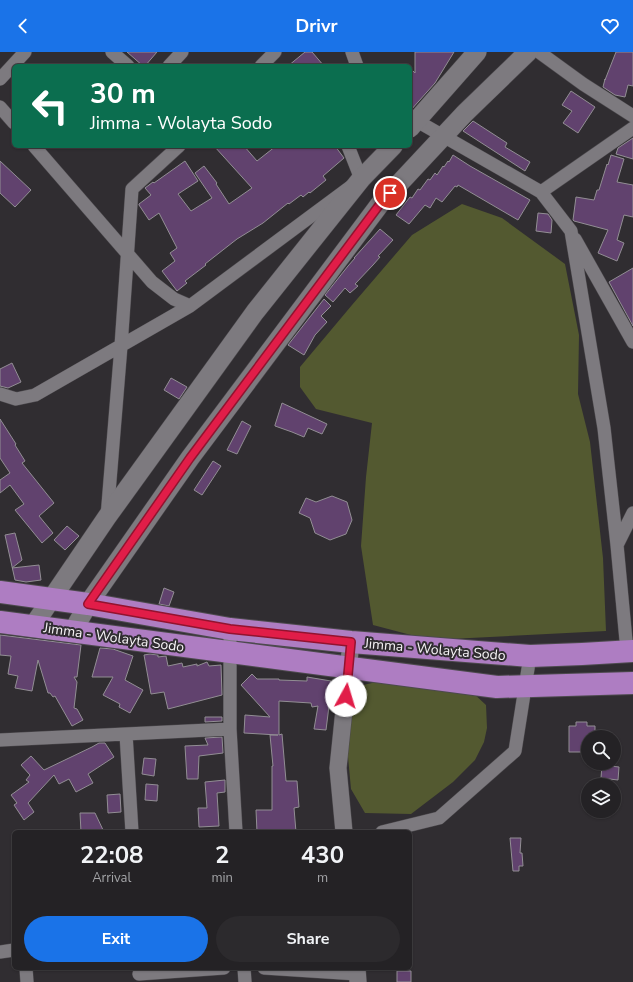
<!DOCTYPE html>
<style>
:root{--surface:#242225;--page:#2c2a2d;--text:#f1f3f6;--muted:#a3a4a7;--line:#413f42;--accent:#1a73e8}
body{margin:0;font-family:"Nunito Sans",sans-serif;background:var(--page);color:var(--text);height:100vh;display:flex;flex-direction:column;font-size:15px;white-space:nowrap}
*{box-sizing:border-box;margin:0}
p{font-size:13px;color:var(--muted)}
.icon{flex:none;width:22px;height:22px;fill:none;stroke:currentColor;stroke-width:2;stroke-linecap:round;stroke-linejoin:round}
.map{position:relative;flex:1;overflow:hidden}
.sheet{position:absolute;left:12px;top:778px;width:400px;height:140px;display:flex;flex-direction:column;background:var(--surface);border-radius:6px;box-shadow:0 1px 3px #0004,0 0 0 1px var(--line)}
.sheet>*{flex:none}
.top-card{position:absolute;left:12px;top:12px;width:400px;height:84px;border-radius:6px;box-shadow:0 1px 3px #0004,0 0 0 1px var(--line);background:#0b6e4f;color:#fff;overflow:hidden}
.buttons{position:absolute;left:581px;top:678px;display:grid;gap:8px}
.buttons a{display:grid;place-items:center;width:40px;height:40px;border-radius:50%;background:var(--surface);box-shadow:0 1px 3px #0004,0 0 0 1px var(--line);font-size:20px}
.pin{position:absolute;display:grid;place-items:center;width:34px;height:34px;color:#fff;margin:-17px;border:2px solid #fff;border-radius:50%;box-shadow:0 1px 4px #0007}
.me{position:absolute;width:44px;margin:-22px;rotate:6deg;stroke-linejoin:round;filter:drop-shadow(0 0 3px #0008)}
.turn{display:flex;align-items:center;gap:14px;height:84px;padding:0 12px;font-size:18px}
.turn .icon{width:52px;height:52px;stroke-width:2.5}
.turn b{display:block;font-size:28px;line-height:34px}
.eta{display:flex;justify-content:space-evenly;align-items:center;height:68px;text-align:center}
.eta b{font-size:24px;font-weight:700;line-height:28px}
.cta{display:flex;gap:8px;margin-top:auto;padding:8px 12px}
.cta a{flex:1;height:46px;border-radius:24px;background:var(--accent);color:#fff;font-size:16px;font-weight:700;line-height:46px;text-align:center}
.cta a+a{background:var(--page);color:var(--text)}
header{display:flex;justify-content:space-between;align-items:center;height:52px;padding:0 12px;background:var(--accent);color:#fff;font-size:18px;font-weight:700}
.map>svg:first-child{display:block}
.green{fill:#535930}
.building{fill:#61426e;stroke:#928e94}
.lines{fill:none;stroke-linecap:round;stroke-linejoin:round}
.minor-casing{stroke:#4d4a4e;stroke-width:14}
.tertiary-casing{stroke:#4d4a4e;stroke-width:18}
.secondary-casing{stroke:#4d4a4e;stroke-width:20}
.trunk-casing{stroke:#4d4a4e;stroke-width:24}
.minor{stroke:#7d7a7f;stroke-width:13}
.tertiary{stroke:#7d7a7f;stroke-width:17}
.secondary{stroke:#7d7a7f;stroke-width:19}
.trunk{stroke:#ae7dc2;stroke-width:22}
.route-casing{stroke:#92132f;stroke-width:10}
.route{stroke:#e11d48;stroke-width:7}
.labels{text-anchor:middle;stroke-width:4;stroke-linejoin:round;paint-order:stroke}
.street-label{font-size:14px;fill:#f5f2f5;stroke:#302d31}
</style>
<header><svg class="icon" aria-label="back" viewBox="0 0 24 24"><path d="M15 5l-7 7 7 7"/></svg>Drivr<svg class="icon" aria-label="heart" viewBox="0 0 24 24"><path d="M12 20l-8-8c-3-5 5-10 8-4 3-6 11-1 8 4z"/></svg></header>
<div class="map">
<svg width="633" height="930" viewBox="0 0 633 930">
<rect width="100%" height="100%" fill="#302d31"/>
<path class="green" d="M462 152 502 166 565 212 579 283 578 342 590 390 603 506 606 579 430 588 373 573 361 494 366 425 372 371 316 357 300 335V315L352 253 412 183Z
M385 628 472 640 486 653 487 676 484 690 475 708 453 730 411 762 365 761 351 737 347 694 350 657 359 634Z"/>
<path class="building" d="M127 0H157L145 14H143Z
M305 0H312L324 14H288Z
M415 0H454L435 31 410 59V16L415 21Z
M616 0H633V34L628 33 625 45 615 43 603 35 605 27V28Z
M571 39 595 55 578 81 563 71 572 59 562 53Z
M473 69 507 91 505 95 530 110 525 119 463 79Z
M633 86V107L616 102 618 96Z
M214 94H244L257 109 276 94H335L344 106 323 124 326 128 310 141 309 140 303 145 301 143 289 152 288 151 263 171 237 187 205 212 206 213 185 229 187 231 177 239 162 219 175 209 170 201 177 196 159 161 149 168 139 153V152L151 143 145 136 153 130 154 131 185 109 198 129 178 142 191 159 212 146 195 121 204 114 217 131 216 132 229 152 252 136Z
M453 103 470 114 530 148 518 168 458 133 457 135 455 134 442 150 436 146 430 156 425 153 409 172 396 163 410 145 412 146 418 137 420 138 428 127 430 128 435 121 437 123 443 114 444 115 448 109 449 110Z
M611 103 624 107 617 130 633 133V165L624 163 617 188 624 191 617 209 598 201 608 178 574 169 573 168 576 145 594 148 597 138H599L607 112 608 113Z
M0 109 31 138 15 155 0 141Z
M538 161 548 162 552 168 551 181 536 179Z
M380 177 393 188 378 204 380 205 373 213 355 232 358 234 350 241 345 236 333 250 325 243 348 214 355 206H354Z
M633 216V274L609 230Z
M324 247 331 254 321 264 327 270 315 283 304 303 288 293Z
M12 311 21 330 8 336 0 334V317Z
M171 326 187 335 179 347 164 338Z
M282 351 327 372 322 382 308 376 304 385 292 380 275 374V373Z
M0 367 16 392 15 393 25 409 22 411 54 451 39 464 53 481 42 491 15 458 24 452 10 433 0 441V428L10 421 0 406Z
M242 369 251 374 237 402 227 398Z
M213 409 221 414 202 443 194 438Z
M332 444 347 450 352 468 346 482 330 488 315 481 310 466 299 461 306 446 316 450Z
M67 474 79 484 65 498 54 488Z
M15 481 22 508 12 516 39 513 41 528 26 530 15 528 5 483Z
M164 536 174 540 169 554 159 552Z
M0 583 81 593 77 625H74L77 630 74 656 77 657 83 668 72 674 55 644 53 645 50 641H48L38 608 32 639 15 636 18 624 8 622 11 604 0 603Z
M100 596 113 597 133 604 125 628 143 638 130 661 119 655 120 652 103 643 113 625H92Z
M150 602 158 603V605L166 604 168 614 182 611 183 615 197 612V614L207 610 209 614 221 613 222 643 168 657 164 640 151 642 144 603Z
M252 622 257 627H279V628L307 629V625L331 629 329 641V654L326 678 314 677 318 654 312 655 311 651 279 649V683L282 682 286 729H297L299 755 294 756 296 780H257L256 758H272V714H273L270 683H278L244 681 245 663 270 665 241 633Z
M205 665H222V669L205 670Z
M576 670H587V674H595V685H588V700H569V674H576Z
M222 685 223 701 199 704 198 727H187L185 694 208 693 205 686Z
M99 691H105L114 705 88 722 93 731 76 740 69 727 59 732 54 723 28 751 34 760 24 768 14 753 17 751 11 743 29 730 26 728 30 723 21 713 31 704 44 718 92 695Z
M144 706 156 707 154 724 142 722Z
M602 713 619 715 618 728 601 726Z
M225 728V740L217 741 219 774 199 775 198 756H207L205 730Z
M146 732 158 733 157 749 145 748Z
M120 742 121 760 108 761 107 743Z
M80 761H95L104 780H81Z
M510 786H521L520 801H522L523 814H519V819H513Z
M397 919H411V930H397Z"/>
<g class="lines">
<defs>
<path id="minor" d="M112 0 128 14
M352 0 357 14
M539 0 583 32 633 64
M169 14 182 0
M261 14 275 0
M0 27 25 0
M0 55 14 71
M417 69 541 140 571 179 604 376 617 493 627 599
M34 94 152 230 174 247 190 254
M541 140 633 76
M575 187 633 290
M0 342 16 347 35 343 190 254 361 127 348 94
M107 465 121 294 132 137 179 94
M617 493 633 461
M230 577V677L236 780
M126 682 132 780
M0 688 230 677
M382 780 439 766 515 699 530 604
M0 900 14 898
M26 916 27 930
M244 916 245 930
M264 916 357 922
M139 922 224 916"/>
<path id="tertiary" d="M344 780 338 716 351 590
M357 916 358 930"/>
<path id="secondary" d="M410 76 477 0
M33 574 107 465 255 260 361 127 393 94
M73 579 88 552 190 406 380 152 465 61 528 0"/>
<path id="trunk" d="M0 540 88 552 230 577 351 590 530 604 582 602 633 599
M0 570 497 635 633 631"/>
</defs>
<use href="#minor" class="minor-casing"/>
<use href="#tertiary" class="tertiary-casing"/>
<use href="#secondary" class="secondary-casing"/>
<use href="#trunk" class="trunk-casing"/>
<use href="#minor" class="minor"/>
<use href="#tertiary" class="tertiary"/>
<use href="#secondary" class="secondary"/>
<use href="#trunk" class="trunk"/>
</g>
<g class="lines">
<defs>
<path id="route" d="M346 644 351 590 230 577 88 552 190 406 380 152 390 141"/>
</defs>
<use href="#route" class="route-casing"/>
<use href="#route" class="route"/>
</g>
<g class="labels">
<g class="street-label">
<text transform="translate(114 585) rotate(8)" y="5">Jimma - Wolayta Sodo</text>
<text transform="translate(435 597) rotate(5)" y="5">Jimma - Wolayta Sodo</text>
</g>
</g>
</svg>
<div class="buttons">
<a><svg class="icon" aria-label="search" viewBox="0 0 24 24"><circle cx="10" cy="10" r="6"/><path d="M15 15l6 6"/></svg></a>
<a><svg class="icon" aria-label="layers" viewBox="0 0 24 24"><path d="M12 4l9 5-9 5-9-5zM3 14l9 5 9-5"/></svg></a>
</div>
<div class="pin" style="left:390px;top:141px;background:#d93025"><svg class="icon" aria-label="arrive" viewBox="0 0 24 24"><path d="M6 21V4h12l-3 4 3 4H6"/></svg></div>
<svg class="me" style="left:346px;top:644px" viewBox="-20 -20 40 40"><circle r="19" fill="#fff"/><path d="M0-13L10 11 0 6-10 11z" fill="#e11d48"/></svg>
<div class="top-card">
<div class="turn"><svg class="icon" aria-label="left" viewBox="0 0 24 24"><path d="M17 20v-9H6M10 6l-5 5 5 5"/></svg><div><b>30 m</b>Jimma - Wolayta Sodo</div></div>
</div>
<section class="sheet">
<div class="eta">
<div><b>22:08</b><p>Arrival</p></div>
<div><b>2</b><p>min</p></div>
<div><b>430</b><p>m</p></div>
</div>
<div class="cta"><a>Exit</a><a>Share</a></div>
</section>
</div>
